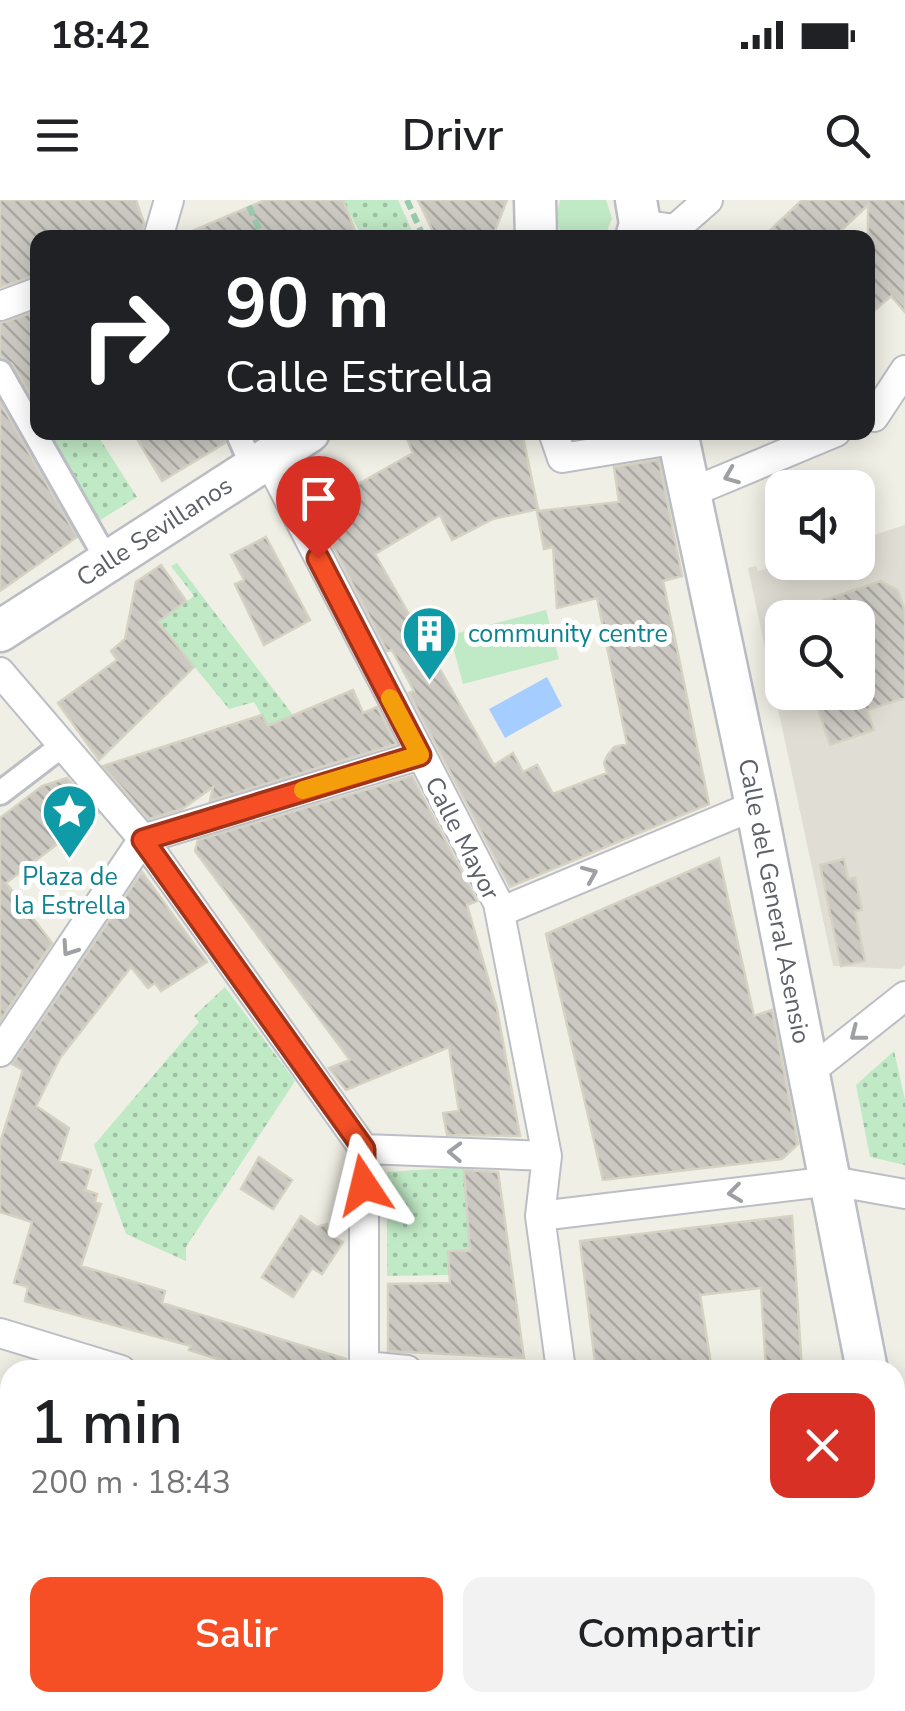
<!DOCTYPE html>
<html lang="es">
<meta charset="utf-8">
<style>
:root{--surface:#fff;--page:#f2f2f2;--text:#202124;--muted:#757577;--accent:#f64f25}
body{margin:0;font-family:"Nunito Sans",sans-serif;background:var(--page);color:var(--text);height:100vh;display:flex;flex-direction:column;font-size:38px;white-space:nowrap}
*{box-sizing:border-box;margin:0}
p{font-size:32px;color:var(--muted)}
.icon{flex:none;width:55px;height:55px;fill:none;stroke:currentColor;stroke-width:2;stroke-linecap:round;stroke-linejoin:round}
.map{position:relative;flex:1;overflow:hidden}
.sheet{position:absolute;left:0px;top:1160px;width:905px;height:352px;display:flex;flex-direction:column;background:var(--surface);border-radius:30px 30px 0 0;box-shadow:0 5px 25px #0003}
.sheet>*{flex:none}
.banner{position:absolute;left:30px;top:30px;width:845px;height:210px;border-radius:20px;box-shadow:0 5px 25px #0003;background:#202124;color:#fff;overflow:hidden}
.fabs{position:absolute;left:765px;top:270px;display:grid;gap:20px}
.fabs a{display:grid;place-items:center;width:110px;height:110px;border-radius:20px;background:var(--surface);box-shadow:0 5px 25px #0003;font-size:50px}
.pin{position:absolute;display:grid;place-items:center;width:85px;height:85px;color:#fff;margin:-102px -42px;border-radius:50% 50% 50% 0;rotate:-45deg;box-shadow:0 0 10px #0007}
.pin .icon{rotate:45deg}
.me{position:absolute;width:110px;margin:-55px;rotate:350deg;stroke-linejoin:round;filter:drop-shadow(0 0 8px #0008)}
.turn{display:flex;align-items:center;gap:35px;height:210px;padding:0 30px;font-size:45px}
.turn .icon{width:130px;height:130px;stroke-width:2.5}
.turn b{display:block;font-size:70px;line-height:85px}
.round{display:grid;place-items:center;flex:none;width:105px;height:105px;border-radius:20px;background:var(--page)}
.overview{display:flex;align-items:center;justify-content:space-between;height:170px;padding:0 30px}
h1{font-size:60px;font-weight:600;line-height:75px}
.action{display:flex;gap:20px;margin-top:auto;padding:20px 30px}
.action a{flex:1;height:115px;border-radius:20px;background:var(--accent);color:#fff;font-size:40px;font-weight:600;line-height:115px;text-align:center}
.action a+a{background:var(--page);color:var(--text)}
.status{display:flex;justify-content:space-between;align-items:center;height:70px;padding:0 50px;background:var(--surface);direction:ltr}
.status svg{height:28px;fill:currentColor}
header{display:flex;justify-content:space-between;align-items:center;height:130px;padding:0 30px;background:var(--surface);font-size:45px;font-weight:600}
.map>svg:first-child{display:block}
.education{fill:#e0ded4;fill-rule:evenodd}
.grass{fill:url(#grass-dots)}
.garden{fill:#c0e9c5}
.water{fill:#a6cdff}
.building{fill:url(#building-back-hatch);stroke:#d5d2c3;stroke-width:2.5}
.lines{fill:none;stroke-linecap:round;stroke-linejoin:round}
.pedestrian-casing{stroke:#bcbec5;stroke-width:28}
.minor-casing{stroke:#bcbec5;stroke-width:32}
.secondary-casing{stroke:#babdc4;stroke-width:45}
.path{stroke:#98cbad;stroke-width:6;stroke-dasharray:10 5;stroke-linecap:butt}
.pedestrian{stroke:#fff;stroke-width:22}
.minor{stroke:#fff;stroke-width:28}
.secondary{stroke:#fff;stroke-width:40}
.oneway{stroke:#9ea0a4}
.route-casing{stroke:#a03318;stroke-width:25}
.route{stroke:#f64f25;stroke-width:18}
.slow{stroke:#f59e0b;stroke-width:18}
.labels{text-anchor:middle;stroke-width:10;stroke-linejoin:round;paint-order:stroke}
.street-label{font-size:25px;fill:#5d6067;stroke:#fff}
.culture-label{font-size:25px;fill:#0d838f;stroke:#fff;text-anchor:start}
</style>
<div class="status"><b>18:42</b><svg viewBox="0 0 49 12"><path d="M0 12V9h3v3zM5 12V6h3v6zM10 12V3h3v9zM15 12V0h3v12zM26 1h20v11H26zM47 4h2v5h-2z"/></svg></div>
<header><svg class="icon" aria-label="menu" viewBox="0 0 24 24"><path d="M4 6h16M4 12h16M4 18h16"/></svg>Drivr<svg class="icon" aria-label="search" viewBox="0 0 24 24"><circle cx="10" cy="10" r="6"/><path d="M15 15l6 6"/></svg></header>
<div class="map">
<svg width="905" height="1511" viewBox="0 0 905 1511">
<defs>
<pattern id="grass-dots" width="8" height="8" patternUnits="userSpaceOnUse" patternTransform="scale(2.5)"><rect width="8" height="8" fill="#c0e9c5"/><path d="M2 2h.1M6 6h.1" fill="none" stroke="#9fc0a4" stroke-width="1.8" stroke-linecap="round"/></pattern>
<pattern id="building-back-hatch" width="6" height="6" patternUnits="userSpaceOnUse" patternTransform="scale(2.5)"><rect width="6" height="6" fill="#cbc9c2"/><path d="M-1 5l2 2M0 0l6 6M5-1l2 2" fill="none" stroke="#a8a7a1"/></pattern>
</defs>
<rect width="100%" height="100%" fill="#f0efe5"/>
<path class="education" d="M905 325V765L900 769 833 766 748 368 756 366 758 371 786 363 858 362V340ZM782 418H858V492H782Z"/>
<path class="grass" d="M343 0H398L415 37H362Z
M62 233H96L137 297 94 324 48 243Z
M177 363 293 515 306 544 284 552 254 502 229 509 158 422 194 396 171 366Z
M225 787 295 881 186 1047V1061L126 1034 94 945 199 822 194 816Z
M894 851 905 900V965L870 957 856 885Z
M464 967 470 1051 448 1052 449 1075 387 1076V972Z"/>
<path class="garden" d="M560 0H606L612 18 606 34 564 37 555 21Z
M546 410 559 459 463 484 450 435Z"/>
<path class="water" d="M547 477 562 506 505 538 489 509Z"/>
<path class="building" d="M0 0H136L144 23 141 38H38V75L0 87Z
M265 0H343L358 38H176Z
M418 0H507L492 38H436Z
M802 0H905V112L891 96 868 116V5L833 38H762Z
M38 111V208L12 164 0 157V123Z
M0 202 77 337 0 391Z
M133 232H222L225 243 162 281Z
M404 232H522L538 309 493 319 452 340 440 315 375 354 494 565 513 553 523 572 537 565 553 594 607 573 604 563 607 556 614 547 627 544 597 398 557 408 553 347 544 349 537 311 619 302 614 267 659 260 682 376 663 381 709 604 510 687 409 493 414 491 392 450 387 451 314 309 413 253Z
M266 337 310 420 264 445 235 384 244 380 231 355Z
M161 365 186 401 158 422 194 467 99 560 58 503 117 460 111 451 125 439 136 382Z
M881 381 898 390 905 412V498L867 510 874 530 830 545 818 509 825 504 821 492H858V418H787L786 413Z
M353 490 363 513 377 507 396 544 210 601 213 587 182 609 149 619 103 566 262 515 268 526Z
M412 576 477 701 467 705 497 809 520 936 447 935 443 913 459 911 449 847 346 890 329 868 350 860 195 651 198 640Z
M67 578 98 613 6 683 52 743 0 821V618L42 586Z
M719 658 754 816 772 810 798 944 782 959 603 980 546 734Z
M844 659 848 679 855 678 862 710 855 711 865 761 841 766 820 665Z
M142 672 207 762 161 791 155 783 148 788 131 767 60 858 36 906 69 928 59 961 91 970 85 990 97 994 95 1002 101 1004 81 1066 165 1091 162 1103 346 1159V1170H229L231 1163 189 1150 191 1146 25 1101 28 1087 14 1083 32 1022 0 1012V943L23 870 12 864Z
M259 957 292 980 273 1009 241 989Z
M464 970 498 972 524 1158 388 1151V1084L450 1083 448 1051H470Z
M301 1016 317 1027 327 1024 329 1035 343 1042 322 1074 312 1068 293 1097 262 1077Z
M792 1016 802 1170H766L761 1088 700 1095 712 1170H596L580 1041Z"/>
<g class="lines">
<defs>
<path id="pedestrian" d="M0 172 107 360
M237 232 253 268
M0 593 63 545"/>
<path id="minor" d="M640 24 675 29 708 0
M158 38 169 0
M0 106 38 92
M874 217 905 170
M553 232 562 258 679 239
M268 259 498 703 547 956 540 1016 561 1170
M690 293 836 232
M0 472 143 639 364 949V1170
M500 712 756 605
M0 852 143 639 420 555
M809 872 905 796
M364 949 547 956
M540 1016 832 981 905 994
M0 1133 121 1170
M365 1166 407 1170
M895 1367 905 1365
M0 1385 10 1394
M895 1396 905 1405
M895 1486 905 1438
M134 1502 144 1511
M185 1511 186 1502
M280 1511 303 1502
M625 1511 628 1502"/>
<path id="secondary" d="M535 0 536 38
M636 0 640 24 636 38
M677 232 756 605 867 1170
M0 431 309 232
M895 1289 905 1309"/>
</defs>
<use href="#pedestrian" class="pedestrian-casing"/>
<use href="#minor" class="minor-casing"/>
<use href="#secondary" class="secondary-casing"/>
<path class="path" d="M407 0 424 38
M249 6 263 38"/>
<use href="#pedestrian" class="pedestrian"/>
<use href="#minor" class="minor"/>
<use href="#secondary" class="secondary"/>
</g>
<defs><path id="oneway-chevron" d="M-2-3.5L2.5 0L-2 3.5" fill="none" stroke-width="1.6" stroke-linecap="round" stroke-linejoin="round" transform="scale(2.5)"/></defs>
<g class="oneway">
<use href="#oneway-chevron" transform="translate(731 276) rotate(158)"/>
<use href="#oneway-chevron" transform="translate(590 674) rotate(-23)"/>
<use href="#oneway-chevron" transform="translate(69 749) rotate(124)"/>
<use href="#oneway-chevron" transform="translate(857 834) rotate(142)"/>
<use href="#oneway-chevron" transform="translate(455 952) rotate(-178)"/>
<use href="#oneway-chevron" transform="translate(735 993) rotate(173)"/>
</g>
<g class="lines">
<defs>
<path id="route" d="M318 358 420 555 143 640 364 949V985"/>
</defs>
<use href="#route" class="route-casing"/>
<use href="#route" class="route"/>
<path class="slow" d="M303 590 420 555 390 498"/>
</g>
<defs>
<symbol id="building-pin" viewBox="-11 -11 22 30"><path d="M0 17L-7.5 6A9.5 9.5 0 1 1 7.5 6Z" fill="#0f9aa8" stroke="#fff"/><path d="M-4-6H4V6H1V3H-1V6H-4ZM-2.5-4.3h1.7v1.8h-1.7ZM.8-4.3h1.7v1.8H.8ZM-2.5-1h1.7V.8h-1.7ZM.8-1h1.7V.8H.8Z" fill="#fff"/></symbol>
<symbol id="sight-pin" viewBox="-11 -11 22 30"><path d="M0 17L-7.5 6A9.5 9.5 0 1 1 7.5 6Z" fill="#0f9aa8" stroke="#fff"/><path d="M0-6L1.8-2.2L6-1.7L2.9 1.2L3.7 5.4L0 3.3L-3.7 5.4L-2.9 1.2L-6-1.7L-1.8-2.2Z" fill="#fff"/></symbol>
</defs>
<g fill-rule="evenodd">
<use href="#building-pin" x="398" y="402" width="63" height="86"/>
<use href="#sight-pin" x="38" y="580" width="63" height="86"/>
</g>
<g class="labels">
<g class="street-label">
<text transform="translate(154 331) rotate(-33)" y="9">Calle Sevillanos</text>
<text transform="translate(463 638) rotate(63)" y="9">Calle Mayor</text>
<text transform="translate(775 701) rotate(79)" y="9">Calle del General Asensio</text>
</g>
<g class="culture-label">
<text x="468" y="442">community centre</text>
<text x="70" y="685" text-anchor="middle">Plaza de<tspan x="70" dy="29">la Estrella</tspan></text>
</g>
</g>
</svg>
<div class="fabs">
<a><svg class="icon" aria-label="sound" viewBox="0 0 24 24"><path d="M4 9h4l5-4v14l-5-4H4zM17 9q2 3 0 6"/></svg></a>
<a><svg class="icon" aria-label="search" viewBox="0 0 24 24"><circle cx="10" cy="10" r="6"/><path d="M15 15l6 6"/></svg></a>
</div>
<div class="pin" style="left:318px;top:358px;background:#d93025"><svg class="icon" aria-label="arrive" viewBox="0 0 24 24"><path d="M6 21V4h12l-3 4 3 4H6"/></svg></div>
<svg class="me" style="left:364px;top:985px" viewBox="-20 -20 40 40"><path d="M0-17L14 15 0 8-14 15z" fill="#f64f25" stroke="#fff" stroke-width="4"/></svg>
<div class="banner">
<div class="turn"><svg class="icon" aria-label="right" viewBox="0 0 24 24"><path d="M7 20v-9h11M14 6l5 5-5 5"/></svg><div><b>90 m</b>Calle Estrella</div></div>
</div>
<section class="sheet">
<div class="overview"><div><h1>1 min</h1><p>200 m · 18:43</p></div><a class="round" style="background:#d93025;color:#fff"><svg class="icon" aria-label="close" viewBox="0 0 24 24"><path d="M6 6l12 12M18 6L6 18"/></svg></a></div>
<div class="action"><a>Salir</a><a>Compartir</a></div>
</section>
</div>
